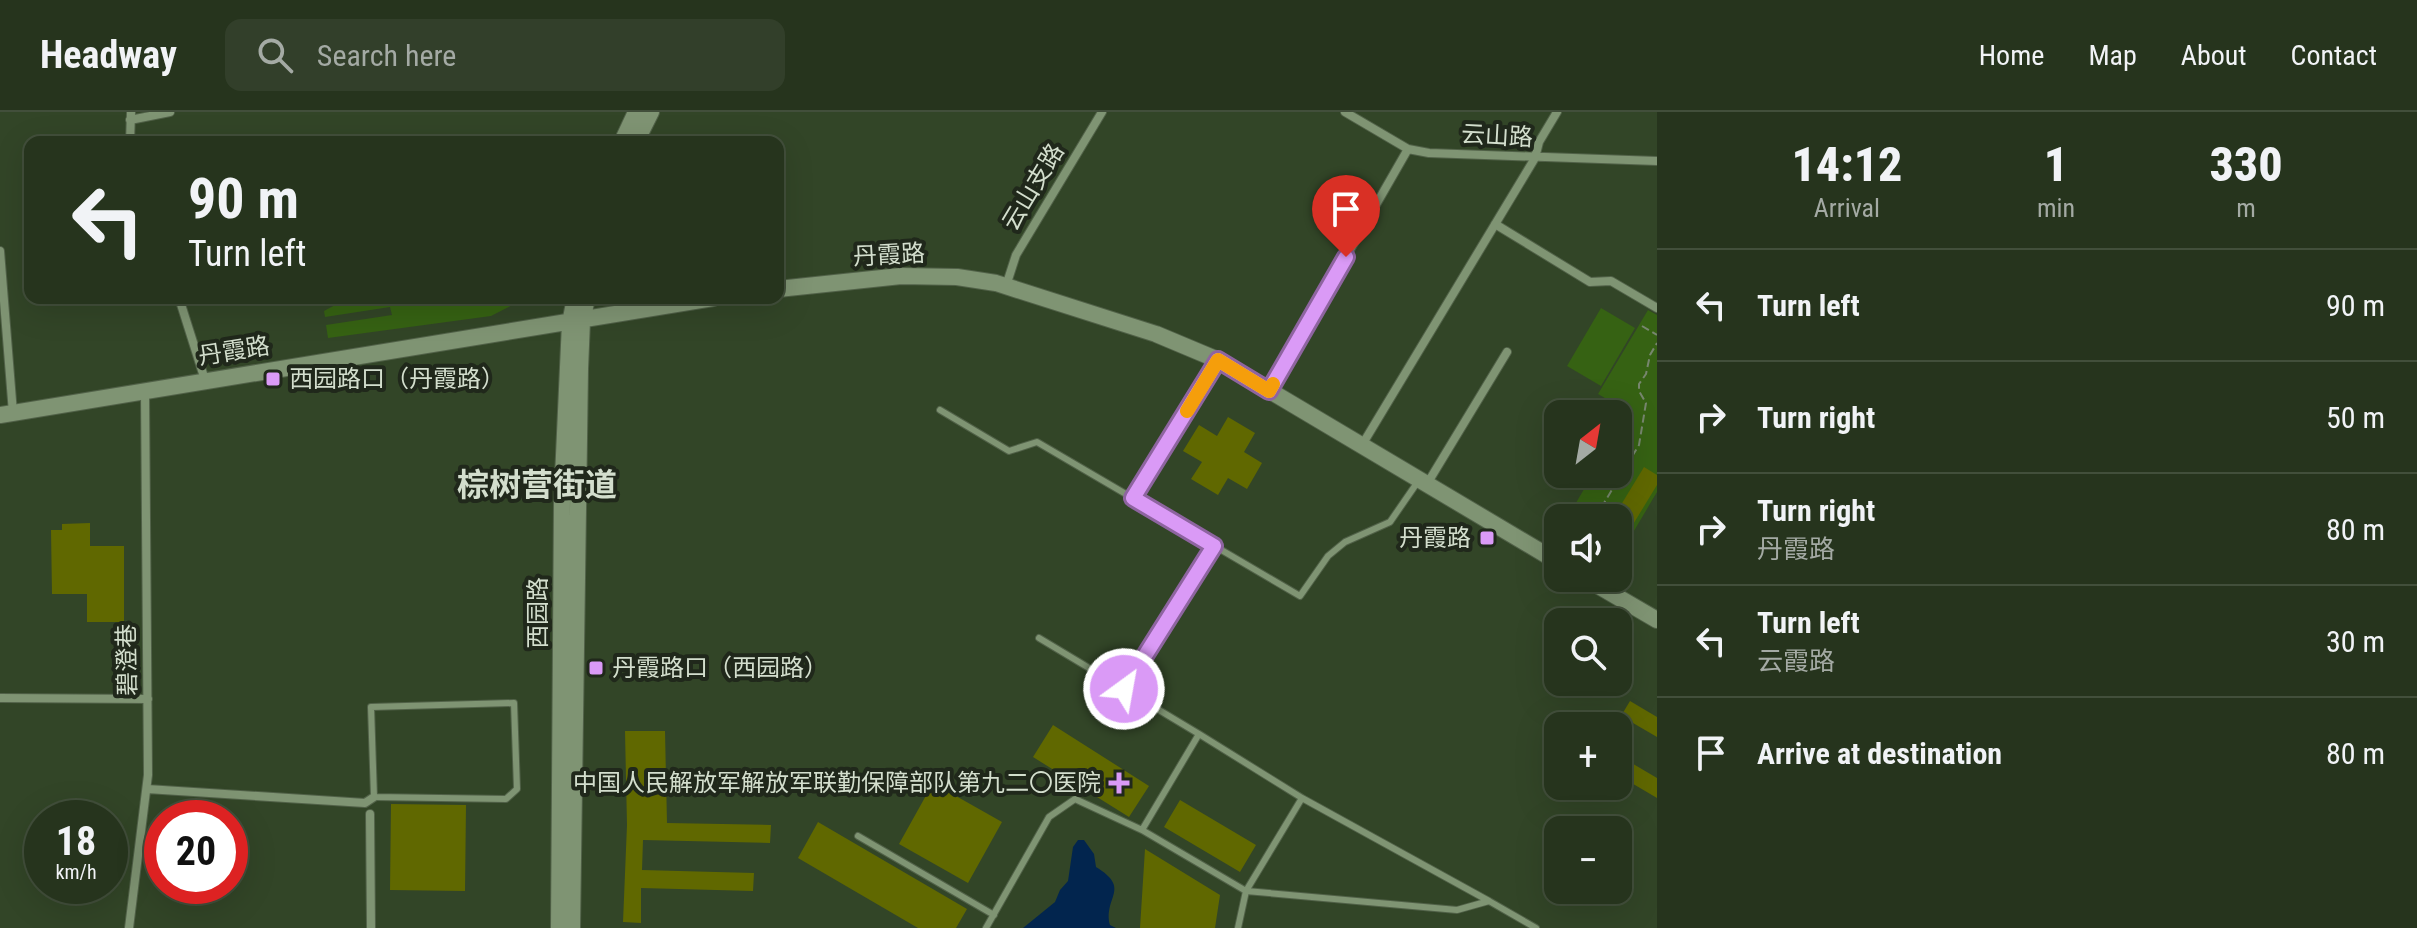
<!DOCTYPE html>
<meta charset="utf-8">
<style>
:root{--surface:#26341d;--page:#323f2a;--text:#f1f3f6;--muted:#a4aaa4;--line:#424f3b}
body{margin:0;font-family:"Roboto Condensed","Noto Sans SC",sans-serif;background:var(--page);color:var(--text);height:100vh;display:flex;flex-direction:column;font-size:30px;white-space:nowrap}
*{box-sizing:border-box;margin:0}
p{font-size:26px;color:var(--muted)}
.icon{flex:none;width:44px;height:44px;fill:none;stroke:currentColor;stroke-width:2;stroke-linecap:round;stroke-linejoin:round}
.map{position:relative;flex:1;overflow:hidden}
.panel{display:flex;flex-direction:column;background:var(--surface);width:760px}
.panel>*{flex:none}
.top-card{position:absolute;left:24px;top:24px;width:760px;height:168px;border-radius:16px;box-shadow:0 8px 32px #0002,0 0 0 2px var(--line);background:#26341d;color:var(--text);overflow:hidden}
.needle{width:52px;rotate:31deg}
.fabs{position:absolute;left:1544px;top:288px;display:grid;gap:16px}
.fabs a{display:grid;place-items:center;width:88px;height:88px;border-radius:16px;background:var(--surface);box-shadow:0 8px 32px #0002,0 0 0 2px var(--line);font-size:40px}
.speed{position:absolute;left:24px;top:688px;display:flex;gap:16px;font-size:40px;font-weight:700;text-align:center}
.speed>*{display:grid;place-content:center;width:104px;height:104px;border-radius:50%;background:var(--surface);box-shadow:0 8px 32px #0002,0 0 0 2px var(--line);line-height:1}
.speed small{font-size:20px;font-weight:400}
.speed .limit{border:12px solid #d22;background:#fff;color:#111}
.pin{position:absolute;display:grid;place-items:center;width:68px;height:68px;color:#fff;margin:-82px -34px;border-radius:50% 50% 50% 0;rotate:-45deg;box-shadow:0 0 8px #0007}
.pin .icon{rotate:45deg}
.me{position:absolute;width:88px;margin:-44px;rotate:32deg;stroke-linejoin:round;filter:drop-shadow(0 0 6px #0008)}
.turn{display:flex;align-items:center;gap:28px;height:168px;padding:0 32px;font-size:36px}
.turn .icon{width:104px;height:104px;stroke-width:2.5}
.turn b{display:block;font-size:56px;line-height:68px}
.eta{display:flex;justify-content:space-evenly;align-items:center;height:136px;text-align:center}
.eta b{font-size:48px;font-weight:800;line-height:56px}
ul{padding:0;list-style:none}
li{display:flex;align-items:center;gap:24px;height:112px;padding:0 32px;border-top:2px solid var(--line)}
li div{flex:1}
li b{display:block;font-size:30px}
li em{font-style:normal}
header{display:flex;align-items:center;gap:48px;box-sizing:border-box;height:112px;padding:0 40px;background:var(--surface);border-bottom:2px solid var(--line)}
header strong{font-size:38px}
nav{display:flex;gap:44px;margin-inline-start:auto;font-size:28px}
.search{width:560px;height:72px;background:var(--page);display:flex;align-items:center;gap:20px;box-sizing:border-box;padding:0 28px;border-radius:16px;color:var(--muted);font-size:30px}
main{display:flex;flex:1;min-height:0}
.map>svg:first-child{display:block}
.green{fill:#366213}
.water{fill:#02254e}
.building{fill:#606800}
.lines{fill:none;stroke-linecap:round;stroke-linejoin:round}
.lane-casing{stroke:#516148;stroke-width:8}
.street-casing{stroke:#516148;stroke-width:10}
.secondary-casing{stroke:#516148;stroke-width:18}
.path{stroke:#77866e;stroke-width:2;stroke-dasharray:8 4;stroke-linecap:butt}
.lane{stroke:#7f9473;stroke-width:6}
.street{stroke:#7f9473;stroke-width:8}
.secondary{stroke:#7f9473;stroke-width:16}
.route-casing{stroke:#8e64a0;stroke-width:20}
.route{stroke:#da9af6;stroke-width:14}
.slow{stroke:#f59e0b;stroke-width:14}
.poi-dot{fill:#da9af6;stroke:#20281b;stroke-width:3}
.labels{text-anchor:middle;stroke-width:8;stroke-linejoin:round;paint-order:stroke}
.street-label{font-size:24px;fill:#d3decd;stroke:#20281b}
.poi-label{font-size:24px;fill:#d3decd;stroke:#20281b;text-anchor:start}
.district-label{font-size:32px;font-weight:bold;fill:#d3decd;stroke:#20281b}
</style>
<header>
<strong>Headway</strong>
<div class="search"><svg class="icon" aria-label="search" viewBox="0 0 24 24"><circle cx="10" cy="10" r="6"/><path d="M15 15l6 6"/></svg>Search here</div>
<nav><a>Home</a><a>Map</a><a>About</a><a>Contact</a></nav>
</header>
<main>
<div class="map">
<svg width="1657" height="816" viewBox="0 0 1657 816">
<rect width="100%" height="100%" fill="#324527"/>
<path class="green" d="M348 186H524V187L491 204 328 226 326 213 392 203 390 195 325 205 324 199Z
M1601 196 1635 216 1601 274 1567 254Z
M1648 198 1657 203V380L1618 446V406H1567L1593 362H1618L1620 316 1618 302H1603L1610 289 1598 282Z"/>
<path class="water" d="M1078 728H1084L1094 742 1096 755C1132 777 1103 785 1110 813L1116 816H1023L1055 790 1060 778 1068 769 1073 735Z"/>
<path class="building" d="M1228 305 1255 321 1244 340 1262 351 1247 377 1228 366 1218 383 1191 367 1202 350 1183 339 1199 313 1217 324Z
M1644 355 1657 363V373L1618 437V406H1613Z
M90 411V434H124V510H87V482H52L51 418H62V412Z
M1630 589 1657 605V625L1621 604Z
M1053 613 1149 674 1129 705 1033 645Z
M625 619H665L667 711 771 713 770 731 643 728 642 758 754 761 753 779 641 776V811L623 810 627 713Z
M1618 643 1657 666V686L1618 663Z
M933 671 1002 710 968 771 899 732Z
M1180 688 1256 733 1240 760 1164 715Z
M391 692 466 693 465 779 390 778Z
M818 710 967 797 956 816H918L798 746Z
M1145 737 1220 783 1215 816H1140Z"/>
<g class="lines">
<defs>
<path id="lane" d="M940 298 1009 339 1037 330 1300 484 1328 444 1345 430 1390 410 1419 368
M1133 386 1217 250
M1039 526 1199 622
M1124 577 1214 434
M514 591 517 677 506 687 374 685 371 595Z
M1142 718 1199 622 1302 686
M858 724 994 803
M986 816 1049 705 1075 687 1142 718 1246 779 1302 686 1489 789
M1238 816 1246 779 1457 798 1489 789 1536 816"/>
<path id="street" d="M1345 0 1408 37 1429 41 1657 49
M130 8 170 0
M130 30 131 0
M1495 112 1590 170 1611 169 1657 196
M0 139 13 301
M1006 174 1016 143 1102 0
M179 186 205 268
M1269 279 1408 37
M1362 333 1535 46 1539 30 1557 0
M1427 372 1507 240
M0 586 148 587
M147 677 365 691 374 685
M370 702 371 816
M129 816 148 663 145 280"/>
<path id="secondary" d="M622 30 636 0
M636 30 651 0
M778 177 901 164 957 165 996 171 1156 222 1218 248 1558 450
M0 303 713 186
M1585 466 1657 508
M559 816 562 387 570 211 575 186
M572 816 580 257 582 209 587 186"/>
</defs>
<use href="#lane" class="lane-casing"/>
<use href="#street" class="street-casing"/>
<use href="#secondary" class="secondary-casing"/>
<path class="path" d="M1642 214 1657 223
M1595 406 1639 333 1646 291 1639 279V272L1646 262 1650 243 1657 231"/>
<use href="#lane" class="lane"/>
<use href="#street" class="street"/>
<use href="#secondary" class="secondary"/>
</g>
<g class="lines">
<defs>
<path id="route" d="M1124 577 1214 434 1133 386 1218 248 1269 279 1346 145"/>
</defs>
<use href="#route" class="route-casing"/>
<use href="#route" class="route"/>
<path class="slow" d="M1187 299 1218 248 1269 279 1273 272"/>
</g>
<g class="poi-dot">
<rect x="265" y="259" width="16" height="16" rx="4"/>
<rect x="1479" y="418" width="16" height="16" rx="4"/>
<rect x="588" y="548" width="16" height="16" rx="4"/>
<path d="M1115 659h8v8h8v8h-8v8h-8v-8h-8v-8h8z"/>
</g>
<g class="labels">
<g class="street-label">
<text transform="translate(1497 24) rotate(3)" y="8">云山路</text>
<text transform="translate(1033 75) rotate(-59)" y="8">云山支路</text>
<text transform="translate(889 143) rotate(-3)" y="8">丹霞路</text>
<text transform="translate(234 239) rotate(-9)" y="8">丹霞路</text>
<text transform="translate(538 501) rotate(-90)" y="8">西园路</text>
<text transform="translate(127 548) rotate(-91)" y="8">碧澄巷</text>
</g>
<g class="poi-label">
<text x="289" y="275">西园路口（丹霞路）</text>
<text x="1471" y="434" text-anchor="end">丹霞路</text>
<text x="612" y="564">丹霞路口（西园路）</text>
<text x="1101" y="679" text-anchor="end">中国人民解放军解放军联勤保障部队第九二〇医院</text>
</g>
<g class="district-label">
<text x="537" y="384">棕树营街道</text>
</g>
</g>
</svg>
<div class="fabs">
<a><svg class="needle" viewBox="-14 -14 28 28"><path d="M0-13l5 13h-10z" fill="#e53935"/><path d="M0 13l5-13h-10z" fill="#a4aaa4"/></svg></a>
<a><svg class="icon" aria-label="sound" viewBox="0 0 24 24"><path d="M4 9h4l5-4v14l-5-4H4zM17 9q2 3 0 6"/></svg></a>
<a><svg class="icon" aria-label="search" viewBox="0 0 24 24"><circle cx="10" cy="10" r="6"/><path d="M15 15l6 6"/></svg></a>
<a>+</a>
<a>−</a>
</div>
<div class="speed"><div>18<small>km/h</small></div><div class="limit">20</div></div>
<div class="pin" style="left:1346px;top:145px;background:#d93025"><svg class="icon" aria-label="arrive" viewBox="0 0 24 24"><path d="M6 21V4h12l-3 4 3 4H6"/></svg></div>
<svg class="me" style="left:1124px;top:577px" viewBox="-20 -20 40 40"><circle r="17" fill="#da9af6" stroke="#fff" stroke-width="3"/><path d="M0-11L8 9 0 5-8 9z" fill="#fff"/></svg>
<div class="top-card">
<div class="turn"><svg class="icon" aria-label="left" viewBox="0 0 24 24"><path d="M17 20v-9H6M10 6l-5 5 5 5"/></svg><div><b>90 m</b>Turn left</div></div>
</div>
</div>
<section class="panel">
<div class="eta">
<div><b>14:12</b><p>Arrival</p></div>
<div><b>1</b><p>min</p></div>
<div><b>330</b><p>m</p></div>
</div>
<ul>
<li><svg class="icon" aria-label="left" viewBox="0 0 24 24"><path d="M17 20v-9H6M10 6l-5 5 5 5"/></svg><div><b>Turn left</b></div><em>90 m</em></li>
<li><svg class="icon" aria-label="right" viewBox="0 0 24 24"><path d="M7 20v-9h11M14 6l5 5-5 5"/></svg><div><b>Turn right</b></div><em>50 m</em></li>
<li><svg class="icon" aria-label="right" viewBox="0 0 24 24"><path d="M7 20v-9h11M14 6l5 5-5 5"/></svg><div><b>Turn right</b><p>丹霞路</p></div><em>80 m</em></li>
<li><svg class="icon" aria-label="left" viewBox="0 0 24 24"><path d="M17 20v-9H6M10 6l-5 5 5 5"/></svg><div><b>Turn left</b><p>云霞路</p></div><em>30 m</em></li>
<li><svg class="icon" aria-label="arrive" viewBox="0 0 24 24"><path d="M6 21V4h12l-3 4 3 4H6"/></svg><div><b>Arrive at destination</b></div><em>80 m</em></li>
</ul>
</section>
</main>
